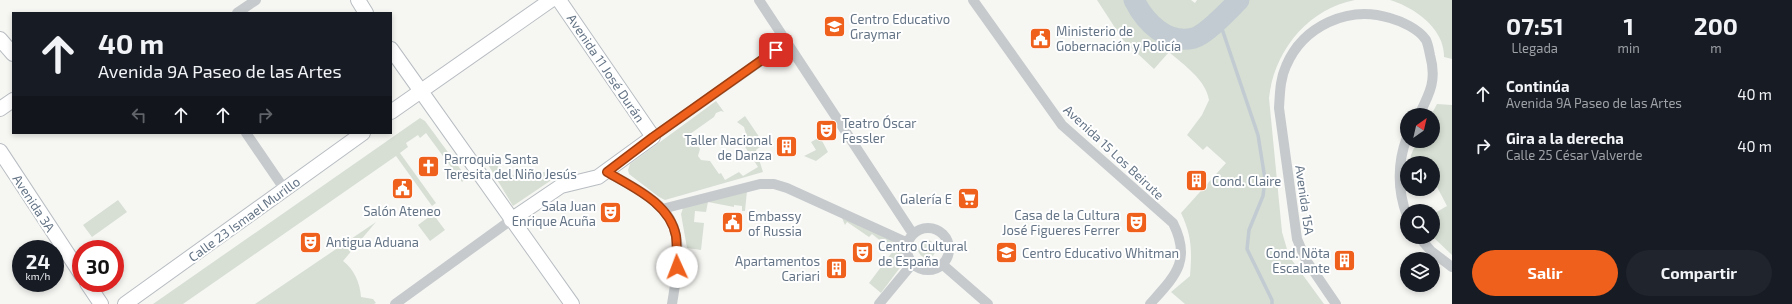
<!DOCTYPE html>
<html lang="es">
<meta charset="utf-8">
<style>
:root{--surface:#171b24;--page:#20242c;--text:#f1f3f6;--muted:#9ea1a6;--accent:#ee601c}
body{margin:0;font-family:"Exo 2",sans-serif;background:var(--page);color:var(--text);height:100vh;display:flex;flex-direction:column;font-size:15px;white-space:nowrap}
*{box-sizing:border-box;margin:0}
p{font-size:13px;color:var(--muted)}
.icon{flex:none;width:22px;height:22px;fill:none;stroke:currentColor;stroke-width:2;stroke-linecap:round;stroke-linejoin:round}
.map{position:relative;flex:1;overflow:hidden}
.drawer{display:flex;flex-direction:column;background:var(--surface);width:340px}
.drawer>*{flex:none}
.hud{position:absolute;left:12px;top:12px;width:380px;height:122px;border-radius:0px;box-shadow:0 2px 6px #0003;background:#171b24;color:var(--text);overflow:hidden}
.needle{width:26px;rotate:34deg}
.buttons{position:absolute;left:1400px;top:108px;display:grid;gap:8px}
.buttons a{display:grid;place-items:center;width:40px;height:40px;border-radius:50%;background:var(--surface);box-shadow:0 2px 6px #0003;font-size:20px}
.speed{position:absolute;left:12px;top:240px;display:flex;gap:8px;font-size:20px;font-weight:700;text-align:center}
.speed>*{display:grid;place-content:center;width:52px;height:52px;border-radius:50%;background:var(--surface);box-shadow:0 2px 6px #0003;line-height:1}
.speed small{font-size:10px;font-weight:400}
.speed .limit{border:6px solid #d22;background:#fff;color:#111}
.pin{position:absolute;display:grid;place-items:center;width:34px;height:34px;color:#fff;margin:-17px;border-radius:8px;box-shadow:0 2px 6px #0006}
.me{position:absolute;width:44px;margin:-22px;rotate:358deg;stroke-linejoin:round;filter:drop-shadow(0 0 3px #0008)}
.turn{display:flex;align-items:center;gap:14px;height:84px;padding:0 20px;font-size:18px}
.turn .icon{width:52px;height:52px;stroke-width:2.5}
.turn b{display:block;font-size:28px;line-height:34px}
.lanes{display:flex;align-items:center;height:38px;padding:0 20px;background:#0003;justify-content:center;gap:20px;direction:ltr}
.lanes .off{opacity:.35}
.eta{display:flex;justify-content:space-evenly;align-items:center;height:68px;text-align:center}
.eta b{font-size:24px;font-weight:700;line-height:28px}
.cta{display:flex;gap:8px;margin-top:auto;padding:8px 20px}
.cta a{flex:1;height:46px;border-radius:24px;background:var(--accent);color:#fff;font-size:16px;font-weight:700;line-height:46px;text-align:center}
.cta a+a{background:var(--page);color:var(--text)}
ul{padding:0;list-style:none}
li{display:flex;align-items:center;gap:12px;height:52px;padding:0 20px}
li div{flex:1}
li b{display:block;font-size:15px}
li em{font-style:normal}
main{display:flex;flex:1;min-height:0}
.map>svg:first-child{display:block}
.green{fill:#d7dfd4}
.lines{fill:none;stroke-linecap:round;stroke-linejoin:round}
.stream{stroke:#c2cbd1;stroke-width:3.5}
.river{stroke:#c2cbd1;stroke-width:21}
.secondary-casing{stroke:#b8bdc2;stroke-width:16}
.street{stroke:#c6cacd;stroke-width:10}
.secondary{stroke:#fff;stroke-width:14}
.route-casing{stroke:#9b3e12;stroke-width:10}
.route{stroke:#ee601c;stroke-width:7}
.labels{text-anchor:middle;stroke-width:4;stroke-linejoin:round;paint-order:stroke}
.poi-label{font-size:13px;fill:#647486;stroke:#fff;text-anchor:start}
.street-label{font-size:13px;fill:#647486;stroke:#fff}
</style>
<main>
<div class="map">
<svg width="1452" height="304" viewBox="0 0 1452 304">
<rect width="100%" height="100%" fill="#f6f7f3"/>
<path class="green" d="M1097 0H1191L1195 3 1197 0H1355C1308 9 1274 51 1269 98L1282 232 1289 256 1324 304H1185L1171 292 1190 276C1192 251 1192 236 1181 213L1226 163 1207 146 1203 150 1187 135 1202 115 1209 100C1206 80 1184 65 1169 52L1154 69 1123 40Z
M1390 0H1452V59L1444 57C1444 52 1443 46 1441 41 1433 21 1410 6 1390 0Z
M716 101 724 112 721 111 716 113 714 117 690 134 700 149 698 156 701 160 710 161 719 174 721 173 725 180 739 172 743 176 758 167 742 142 746 134 744 127 737 122 745 116 764 144 756 150 763 172 665 200 659 197 629 174 628 170 630 164Z
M1437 104 1452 105V255L1433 237V214L1447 206 1436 185H1433V163H1410L1411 155 1417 141H1433V115H1431Z
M420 118 425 121 467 178 462 182 426 133 420 138 418 135 406 143 408 147 400 153 436 203 432 206 396 156 183 304H153Z
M820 137 828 152 816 161 804 156 816 150 811 142Z
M492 158 505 176 556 171 553 179 513 206 487 163Z
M747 191 745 211H742V206L734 205V207L708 202 706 212 695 211 694 222 704 223 701 250 687 248 681 214 683 208Z
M118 200 127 212 92 237 83 225Z
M433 214 445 230 430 241 418 225Z
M842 218 903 245 905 261 881 293 869 283 893 251 872 234 869 237 847 222 845 225Z
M376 222 343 261C354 269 360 283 361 297L373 299 376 303 374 304H255Z
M918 249a9 9 0 1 1 18 0a9 9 0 1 1-18 0Z"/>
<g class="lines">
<path class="stream" d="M1219 20 1258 135 1265 179 1263 196 1249 230 1247 249 1272 300V304"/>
<path class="river" d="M1134 0C1145 22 1167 45 1194 38 1207 34 1229 10 1239 0"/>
<defs>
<path id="secondary" d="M358 0 366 13
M0 39 13 54
M391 49 572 304
M0 109 13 100
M391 112 551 0
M0 151 81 274
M511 220 561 186 598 177 653 137 559 0
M87 283 101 304
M125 304 363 133"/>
</defs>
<use href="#secondary" class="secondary-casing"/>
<path class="street" d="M759 0 913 234
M973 0 1062 125 1173 223C1192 261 1175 276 1150 304
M237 13 256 0
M246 133 285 190
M653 137 788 42
M1407 137C1397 164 1397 189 1407 216
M607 172C626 183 659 199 670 219 684 244 676 278 672 304
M662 209 760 184H774L787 188 908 243
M907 249a21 21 0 1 1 42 0a21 21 0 1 1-42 0Z
M1419 237 1431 251 1452 267
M942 264 988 304
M395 304 511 220
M879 304 913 263
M1336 304 1306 260 1297 239 1279 108C1280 93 1280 79 1286 66 1303 26 1348 5 1390 18 1401 21 1419 29 1426 40 1428 44 1429 50 1430 55 1437 80 1430 93 1419 115"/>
<use href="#secondary" class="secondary"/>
</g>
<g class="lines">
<defs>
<path id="route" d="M677 267C677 257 677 246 676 236 670 203 632 187 607 172L653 137 776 50"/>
</defs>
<use href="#route" class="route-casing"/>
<use href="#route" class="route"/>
</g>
<defs>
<symbol id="school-square" viewBox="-11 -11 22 22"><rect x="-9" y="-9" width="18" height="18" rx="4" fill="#ee601c" stroke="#fff"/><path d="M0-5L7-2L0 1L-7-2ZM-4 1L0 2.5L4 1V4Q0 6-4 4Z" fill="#fff"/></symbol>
<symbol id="civic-square" viewBox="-11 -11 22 22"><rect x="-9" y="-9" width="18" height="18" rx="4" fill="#ee601c" stroke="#fff"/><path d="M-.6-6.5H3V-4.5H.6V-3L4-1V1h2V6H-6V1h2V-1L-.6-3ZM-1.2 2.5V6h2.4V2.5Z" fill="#fff"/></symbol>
<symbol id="theatre-square" viewBox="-11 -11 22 22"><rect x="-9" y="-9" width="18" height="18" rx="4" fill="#ee601c" stroke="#fff"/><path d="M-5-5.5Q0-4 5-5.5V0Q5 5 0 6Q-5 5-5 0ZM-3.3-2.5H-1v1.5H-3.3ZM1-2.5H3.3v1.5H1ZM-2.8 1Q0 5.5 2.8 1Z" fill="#fff"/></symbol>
<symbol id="building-square" viewBox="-11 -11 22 22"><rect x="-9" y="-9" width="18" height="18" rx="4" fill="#ee601c" stroke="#fff"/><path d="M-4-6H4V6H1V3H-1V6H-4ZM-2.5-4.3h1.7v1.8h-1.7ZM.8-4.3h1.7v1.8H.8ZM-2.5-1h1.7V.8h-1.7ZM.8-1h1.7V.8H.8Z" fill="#fff"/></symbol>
<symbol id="church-square" viewBox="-11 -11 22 22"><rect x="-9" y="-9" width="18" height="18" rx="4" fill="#ee601c" stroke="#fff"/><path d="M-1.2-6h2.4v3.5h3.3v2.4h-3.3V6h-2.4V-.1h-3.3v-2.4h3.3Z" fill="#fff"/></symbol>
<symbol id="supermarket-square" viewBox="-11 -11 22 22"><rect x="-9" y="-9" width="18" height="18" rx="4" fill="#ee601c" stroke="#fff"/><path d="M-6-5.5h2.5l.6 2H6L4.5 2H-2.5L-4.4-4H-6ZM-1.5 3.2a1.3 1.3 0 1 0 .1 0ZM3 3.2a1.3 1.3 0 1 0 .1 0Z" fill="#fff"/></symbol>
</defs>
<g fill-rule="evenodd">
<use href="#school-square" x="822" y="14" width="25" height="25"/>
<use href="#civic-square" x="1028" y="26" width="25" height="25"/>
<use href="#theatre-square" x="814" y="118" width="25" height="25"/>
<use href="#building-square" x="774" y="134" width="25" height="25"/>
<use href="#church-square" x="416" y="154" width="25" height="25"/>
<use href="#building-square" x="1184" y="168" width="25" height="25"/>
<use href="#civic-square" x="390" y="176" width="25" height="25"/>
<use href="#supermarket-square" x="956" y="186" width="25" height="25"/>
<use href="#theatre-square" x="598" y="200" width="25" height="25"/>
<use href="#theatre-square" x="1124" y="210" width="25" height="25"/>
<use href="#civic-square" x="720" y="210" width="25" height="25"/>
<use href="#theatre-square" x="298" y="230" width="25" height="25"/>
<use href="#theatre-square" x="850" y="240" width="25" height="25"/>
<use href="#school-square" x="994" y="240" width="25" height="25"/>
<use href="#building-square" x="1332" y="248" width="25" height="25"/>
<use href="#building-square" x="824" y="256" width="25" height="25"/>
</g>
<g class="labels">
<g class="poi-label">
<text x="850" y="24">Centro Educativo<tspan x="850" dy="15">Graymar</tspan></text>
<text x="1056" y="36">Ministerio de<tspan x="1056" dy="15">Gobernación y Policía</tspan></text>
<text x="842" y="128">Teatro Óscar<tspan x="842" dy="15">Fessler</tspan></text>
<text x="772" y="145" text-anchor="end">Taller Nacional<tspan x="772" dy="15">de Danza</tspan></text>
<text x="444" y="164">Parroquia Santa<tspan x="444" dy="15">Teresita del Niño Jesús</tspan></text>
<text x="1212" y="186">Cond. Claire</text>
<text x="952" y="204" text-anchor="end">Galería E</text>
<text x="596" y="211" text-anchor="end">Sala Juan<tspan x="596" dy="15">Enrique Acuña</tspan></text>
<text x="402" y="216" text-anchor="middle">Salón Ateneo</text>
<text x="1120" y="220" text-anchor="end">Casa de la Cultura<tspan x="1120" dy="15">José Figueres Ferrer</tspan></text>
<text x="748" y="221">Embassy<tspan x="748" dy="15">of Russia</tspan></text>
<text x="326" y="247">Antigua Aduana</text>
<text x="878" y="251">Centro Cultural<tspan x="878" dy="15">de España</tspan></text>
<text x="1022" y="258">Centro Educativo Whitman</text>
<text x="1330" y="258" text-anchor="end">Cond. Nöta<tspan x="1330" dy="15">Escalante</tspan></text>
<text x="820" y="266" text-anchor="end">Apartamentos<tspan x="820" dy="15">Cariari</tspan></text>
</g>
<g class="street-label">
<text transform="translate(606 68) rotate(56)" y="5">Avenida 11 José Durán</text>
<text transform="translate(1114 152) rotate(43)" y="5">Avenida 15 Los Beirute</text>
<text transform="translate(1305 200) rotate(82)" y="5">Avenida 15A</text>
<text transform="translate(34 203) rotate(57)" y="5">Avenida 3A</text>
<text transform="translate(244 219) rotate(-36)" y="5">Calle 23 Ismael Murillo</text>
</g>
</g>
</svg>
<div class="buttons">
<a><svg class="needle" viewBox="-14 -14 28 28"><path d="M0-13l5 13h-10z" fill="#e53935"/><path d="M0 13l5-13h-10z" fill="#9ea1a6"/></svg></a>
<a><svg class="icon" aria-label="sound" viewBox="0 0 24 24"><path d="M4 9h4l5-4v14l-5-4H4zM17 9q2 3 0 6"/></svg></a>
<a><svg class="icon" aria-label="search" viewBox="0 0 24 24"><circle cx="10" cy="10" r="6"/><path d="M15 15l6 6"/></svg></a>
<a><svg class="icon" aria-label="layers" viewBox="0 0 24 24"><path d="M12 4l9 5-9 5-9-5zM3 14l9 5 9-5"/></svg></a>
</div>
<div class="speed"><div>24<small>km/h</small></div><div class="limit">30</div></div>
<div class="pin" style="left:776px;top:50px;background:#d93025"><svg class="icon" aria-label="arrive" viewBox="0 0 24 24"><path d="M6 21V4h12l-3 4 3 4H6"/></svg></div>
<svg class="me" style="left:677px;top:267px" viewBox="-20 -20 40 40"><circle r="19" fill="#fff"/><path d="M0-13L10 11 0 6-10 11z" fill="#ee601c"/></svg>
<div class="hud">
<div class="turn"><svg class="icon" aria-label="ahead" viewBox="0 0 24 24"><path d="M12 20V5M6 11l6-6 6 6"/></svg><div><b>40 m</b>Avenida 9A Paseo de las Artes</div></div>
<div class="lanes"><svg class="icon off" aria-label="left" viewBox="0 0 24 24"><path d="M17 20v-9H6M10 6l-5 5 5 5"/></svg><svg class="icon" aria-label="ahead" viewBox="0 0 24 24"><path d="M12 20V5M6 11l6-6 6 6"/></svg><svg class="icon" aria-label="ahead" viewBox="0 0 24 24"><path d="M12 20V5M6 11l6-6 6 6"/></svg><svg class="icon off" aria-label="right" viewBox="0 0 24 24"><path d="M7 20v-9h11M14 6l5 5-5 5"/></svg></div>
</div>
</div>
<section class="drawer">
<div class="eta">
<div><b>07:51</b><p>Llegada</p></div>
<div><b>1</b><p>min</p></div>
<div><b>200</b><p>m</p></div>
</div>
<ul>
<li><svg class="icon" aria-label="ahead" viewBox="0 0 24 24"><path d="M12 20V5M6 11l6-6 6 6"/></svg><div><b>Continúa</b><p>Avenida 9A Paseo de las Artes</p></div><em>40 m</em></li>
<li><svg class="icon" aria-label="right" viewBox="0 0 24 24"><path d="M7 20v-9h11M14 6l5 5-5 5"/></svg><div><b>Gira a la derecha</b><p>Calle 25 César Valverde</p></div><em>40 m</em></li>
</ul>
<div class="cta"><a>Salir</a><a>Compartir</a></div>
</section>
</main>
